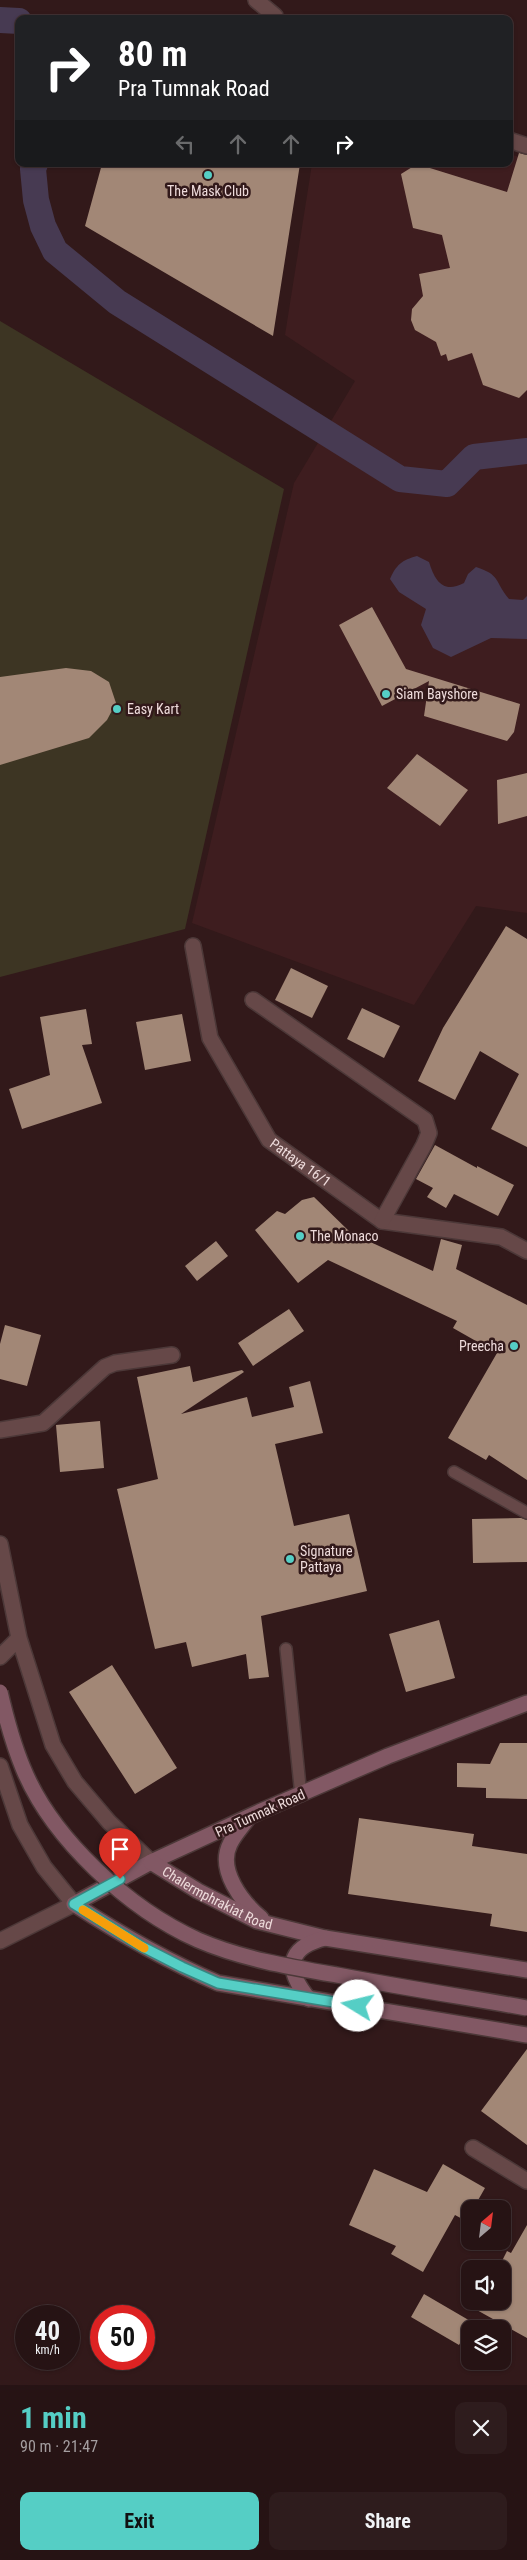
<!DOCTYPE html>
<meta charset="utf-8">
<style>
:root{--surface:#261314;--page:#2e1c1d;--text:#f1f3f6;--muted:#a49ea0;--line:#423234;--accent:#55cec5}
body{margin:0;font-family:"Roboto Condensed",sans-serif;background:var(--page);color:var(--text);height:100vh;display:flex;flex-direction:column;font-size:19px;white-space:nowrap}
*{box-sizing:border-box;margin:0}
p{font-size:16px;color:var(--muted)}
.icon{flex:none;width:28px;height:28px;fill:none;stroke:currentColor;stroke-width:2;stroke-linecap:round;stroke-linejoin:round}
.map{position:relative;height:2385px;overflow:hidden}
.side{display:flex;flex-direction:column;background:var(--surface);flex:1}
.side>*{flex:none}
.guide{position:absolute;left:15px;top:15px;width:498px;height:152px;border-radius:10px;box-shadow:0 1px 4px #0004,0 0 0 1px var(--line);background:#202124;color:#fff;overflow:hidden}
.needle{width:32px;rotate:28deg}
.buttons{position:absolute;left:461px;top:2200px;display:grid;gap:10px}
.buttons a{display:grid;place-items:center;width:50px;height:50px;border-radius:10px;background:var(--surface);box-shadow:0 1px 4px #0004,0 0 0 1px var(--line);font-size:25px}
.speed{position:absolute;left:15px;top:2305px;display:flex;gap:10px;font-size:25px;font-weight:700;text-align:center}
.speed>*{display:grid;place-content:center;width:65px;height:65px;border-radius:50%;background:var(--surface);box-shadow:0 1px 4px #0004,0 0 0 1px var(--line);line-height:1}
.speed small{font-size:12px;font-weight:400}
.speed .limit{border:8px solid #d22;background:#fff;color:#111}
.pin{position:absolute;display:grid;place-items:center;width:42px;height:42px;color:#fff;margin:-51px -21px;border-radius:50% 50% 50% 0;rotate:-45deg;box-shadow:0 0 5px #0007}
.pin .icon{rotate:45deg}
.me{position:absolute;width:55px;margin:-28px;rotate:279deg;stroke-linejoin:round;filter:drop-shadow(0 0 4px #0008)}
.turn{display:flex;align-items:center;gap:18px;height:105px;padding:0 20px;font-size:22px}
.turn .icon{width:65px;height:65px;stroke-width:2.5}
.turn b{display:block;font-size:35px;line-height:42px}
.lanes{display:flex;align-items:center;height:48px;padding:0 20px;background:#0003;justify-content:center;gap:25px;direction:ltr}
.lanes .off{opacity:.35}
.round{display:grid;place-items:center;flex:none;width:52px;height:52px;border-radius:10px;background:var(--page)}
.summary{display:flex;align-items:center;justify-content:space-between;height:85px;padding:0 20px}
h1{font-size:30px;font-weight:700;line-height:38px;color:var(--accent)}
.primary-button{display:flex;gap:10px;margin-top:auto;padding:10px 20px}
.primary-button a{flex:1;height:58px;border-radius:10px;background:var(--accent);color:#111;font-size:20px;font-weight:700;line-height:58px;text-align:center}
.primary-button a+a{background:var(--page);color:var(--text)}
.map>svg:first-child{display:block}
.built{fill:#3e1d1f}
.green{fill:#3d3523}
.water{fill:#473a52}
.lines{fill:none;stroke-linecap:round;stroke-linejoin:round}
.canal{stroke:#473a52;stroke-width:26}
.building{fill:#a28776}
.service-casing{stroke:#4c3838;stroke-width:14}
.pedestrian-casing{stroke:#4c3838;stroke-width:18}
.minor-casing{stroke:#4c3838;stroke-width:18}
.tertiary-casing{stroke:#4c3838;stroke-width:18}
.secondary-casing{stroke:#4c3838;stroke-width:18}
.service{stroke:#664848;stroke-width:11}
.pedestrian{stroke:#664848;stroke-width:15}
.minor{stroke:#664848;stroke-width:15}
.tertiary{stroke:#664848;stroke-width:15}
.secondary{stroke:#825864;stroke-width:15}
.secondary-bridge-casing{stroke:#4c3838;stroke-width:18;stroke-linecap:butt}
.secondary-bridge{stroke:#825864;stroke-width:15}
.route-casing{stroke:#378680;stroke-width:12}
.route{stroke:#55cec5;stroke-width:9}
.slow{stroke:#f59e0b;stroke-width:9}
.poi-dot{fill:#55cec5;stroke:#32191a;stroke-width:2}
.labels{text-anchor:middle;stroke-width:5;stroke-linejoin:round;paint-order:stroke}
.poi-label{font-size:14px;fill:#eedbdb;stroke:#32191a;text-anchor:start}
.street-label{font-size:14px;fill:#eedbdb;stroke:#32191a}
</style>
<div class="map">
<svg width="527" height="2385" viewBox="0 0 527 2385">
<rect width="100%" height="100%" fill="#32191a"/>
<path class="built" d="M509 154 527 159V913L476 906 414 1005 192 923 294 483 355 381 285 335 312 164H509Z"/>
<path class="green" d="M0 321 284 489 185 929 0 977Z"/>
<path class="water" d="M417 556 429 562C435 581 443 594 464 583L468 574 476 567C501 575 494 581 509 599L523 600 527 596V639L491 638 451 657 433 648 421 625 426 609 399 592 390 579C396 565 402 560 417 556Z"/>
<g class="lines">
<path class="canal" d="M0 20 19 21
M35 164 33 169 36 200 43 226 55 251 117 302 400 479 447 484 474 457 527 451"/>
</g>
<path class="building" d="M519 153 527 155V390L519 398 483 385 472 353 448 361 446 354 441 356 436 342 415 330 411 320 412 309 423 296 419 274 450 268 442 235 413 228 401 174 417 164 507 192Z
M102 164H300L273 336 85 226Z
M372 607 406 669 520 704 514 732 507 741 424 716 429 681 382 706 339 625Z
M66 668 91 671 109 682 116 703 107 720 89 738 0 765V677Z
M417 754 468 790 440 826 387 788Z
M527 773V816L498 824 497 780Z
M506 926 527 939V1147L491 1129 519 1074 480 1051 455 1100 418 1081 443 1028Z
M291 968 328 986 312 1018 275 1000Z
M362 1008 400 1026 384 1058 347 1039Z
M86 1009 92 1044 82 1045 102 1103 22 1129 9 1089 50 1075 40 1017Z
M182 1014 191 1061 145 1070 136 1022Z
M435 1145 477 1168V1166L514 1185 498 1216 454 1194 446 1208 427 1197 433 1188 416 1179Z
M314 1197 351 1233 433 1271 441 1239 462 1245 456 1269 527 1305V1480L489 1455 486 1460 448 1438 497 1353 453 1328 457 1321 328 1260 298 1283 255 1230 277 1211 285 1214 302 1200Z
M216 1241 228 1256 197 1281 185 1266Z
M289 1309 304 1331 253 1366 238 1343Z
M5 1325 41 1335 27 1386 0 1379V1344Z
M190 1366 193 1382 242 1370 244 1372 181 1414 247 1397 252 1417 294 1407 289 1387 310 1381 323 1433 275 1444 294 1526 349 1514 367 1591 261 1616 269 1677 249 1679 246 1654 192 1667 186 1642 155 1649 117 1489 158 1479 137 1377Z
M100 1421 104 1468 60 1472 56 1425Z
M521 1518 527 1520V1562L473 1563 472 1519Z
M439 1620 455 1678 406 1692 389 1634Z
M112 1665 177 1768 135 1794 69 1692Z
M500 1743H527V1799L486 1798V1788L457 1787V1763L490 1764Z
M359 1818 474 1834 472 1846 527 1854V1932L490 1926 492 1914 348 1894Z
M527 2049V2145L481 2111Z
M443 2164 485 2188 473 2209H470L466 2221 455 2215 423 2272 391 2254 396 2246 349 2225 374 2169 427 2192Z
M527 2225V2338L475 2309 479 2301H502V2269H498L507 2251 511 2253Z
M424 2294 472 2322 459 2345 411 2317Z"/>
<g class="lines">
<defs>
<path id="service" d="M454 1472 527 1513
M286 1649 301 1796"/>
<path id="pedestrian" d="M509 140 527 146"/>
<g id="minor">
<path d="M256 0 275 16"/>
<path id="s1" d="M193 946 210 1038 269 1140 382 1221 501 1237 527 1251"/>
<path d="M253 1000 425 1120 429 1133 424 1145 382 1221"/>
<path d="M0 1430 43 1423 105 1367 115 1363 172 1355"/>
<path d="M473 2148 527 2181"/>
</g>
<path id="tertiary" d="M0 1544 19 1638 53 1745 75 1782 109 1822 151 1862
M0 1657 19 1638
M0 1766 20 1825 44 1867 74 1904 0 1941"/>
<g id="secondary">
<path d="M527 1703 388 1756 259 1812 151 1862 74 1904C120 1934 167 1961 218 1983L527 2035"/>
<path d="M248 1818C242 1827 234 1835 230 1844 217 1870 242 1902 261 1918"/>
<path id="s2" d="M151 1862 198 1891 257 1921 325 1938 527 1970"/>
<path d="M309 1999C285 1970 286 1948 325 1938"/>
</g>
</defs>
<use href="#service" class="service-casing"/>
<use href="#pedestrian" class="pedestrian-casing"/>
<use href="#minor" class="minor-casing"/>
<use href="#tertiary" class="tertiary-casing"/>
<use href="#secondary" class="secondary-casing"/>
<use href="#service" class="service"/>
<use href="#pedestrian" class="pedestrian"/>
<use href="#minor" class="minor"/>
<use href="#tertiary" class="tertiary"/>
<use href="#secondary" class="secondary"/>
<defs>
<path id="secondary-bridge" d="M0 1692C6 1718 13 1744 23 1768 52 1839 129 1909 198 1940 242 1959 290 1967 337 1975 400 1987 464 1997 527 2008"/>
</defs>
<use href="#secondary-bridge" class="secondary-bridge-casing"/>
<use href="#secondary-bridge" class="secondary-bridge"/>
</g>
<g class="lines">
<defs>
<path id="route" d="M120 1879 74 1904 141 1946 182 1967 218 1983 358 2006"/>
</defs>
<use href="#route" class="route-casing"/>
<use href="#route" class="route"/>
<path class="slow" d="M83 1910 144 1948"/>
</g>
<g class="poi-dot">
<circle cx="208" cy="175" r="5"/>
<circle cx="386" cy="694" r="5"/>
<circle cx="117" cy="709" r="5"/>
<circle cx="300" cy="1236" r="5"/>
<circle cx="514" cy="1346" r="5"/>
<circle cx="290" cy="1559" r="5"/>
</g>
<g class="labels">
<g class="poi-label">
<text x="208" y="196" text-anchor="middle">The Mask Club</text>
<text x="396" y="699">Siam Bayshore</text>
<text x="127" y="714">Easy Kart</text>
<text x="310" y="1241">The Monaco</text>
<text x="504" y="1351" text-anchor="end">Preecha</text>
<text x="300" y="1556">Signature<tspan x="300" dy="16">Pattaya</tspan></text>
</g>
<g class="street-label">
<text dy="5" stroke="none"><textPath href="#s1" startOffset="250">Pattaya 16/1</textPath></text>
<text transform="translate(260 1813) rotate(-24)" y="5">Pra Tumnak Road</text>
<text dy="5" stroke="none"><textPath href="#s2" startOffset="76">Chalermphrakiat Road</textPath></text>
</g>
</g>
</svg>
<div class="buttons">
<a><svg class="needle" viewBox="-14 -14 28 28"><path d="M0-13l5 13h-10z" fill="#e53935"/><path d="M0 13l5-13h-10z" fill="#a49ea0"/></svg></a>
<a><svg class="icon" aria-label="sound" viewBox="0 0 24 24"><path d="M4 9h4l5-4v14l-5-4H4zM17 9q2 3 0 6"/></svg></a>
<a><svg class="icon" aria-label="layers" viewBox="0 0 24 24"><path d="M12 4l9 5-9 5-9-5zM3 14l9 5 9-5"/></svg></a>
</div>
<div class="speed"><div>40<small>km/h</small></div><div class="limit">50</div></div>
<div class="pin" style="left:120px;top:1879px;background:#d93025"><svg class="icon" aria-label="arrive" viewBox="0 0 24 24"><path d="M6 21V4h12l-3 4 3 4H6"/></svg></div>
<svg class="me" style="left:358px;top:2006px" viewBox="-20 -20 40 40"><circle r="19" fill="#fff"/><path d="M0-13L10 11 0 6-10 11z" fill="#55cec5"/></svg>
<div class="guide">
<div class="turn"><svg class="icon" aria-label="right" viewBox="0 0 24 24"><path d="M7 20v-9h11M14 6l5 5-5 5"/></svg><div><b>80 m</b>Pra Tumnak Road</div></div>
<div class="lanes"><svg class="icon off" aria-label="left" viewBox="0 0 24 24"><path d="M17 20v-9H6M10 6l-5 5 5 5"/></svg><svg class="icon off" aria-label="ahead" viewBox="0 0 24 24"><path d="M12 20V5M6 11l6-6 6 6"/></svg><svg class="icon off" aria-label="ahead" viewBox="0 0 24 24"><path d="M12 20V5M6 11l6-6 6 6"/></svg><svg class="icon" aria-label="right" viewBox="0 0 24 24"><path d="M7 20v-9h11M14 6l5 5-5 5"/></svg></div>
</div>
</div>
<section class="side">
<div class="summary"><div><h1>1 min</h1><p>90 m · 21:47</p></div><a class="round"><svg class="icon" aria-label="close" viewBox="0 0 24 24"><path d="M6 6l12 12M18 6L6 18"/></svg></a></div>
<div class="primary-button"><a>Exit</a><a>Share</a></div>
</section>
